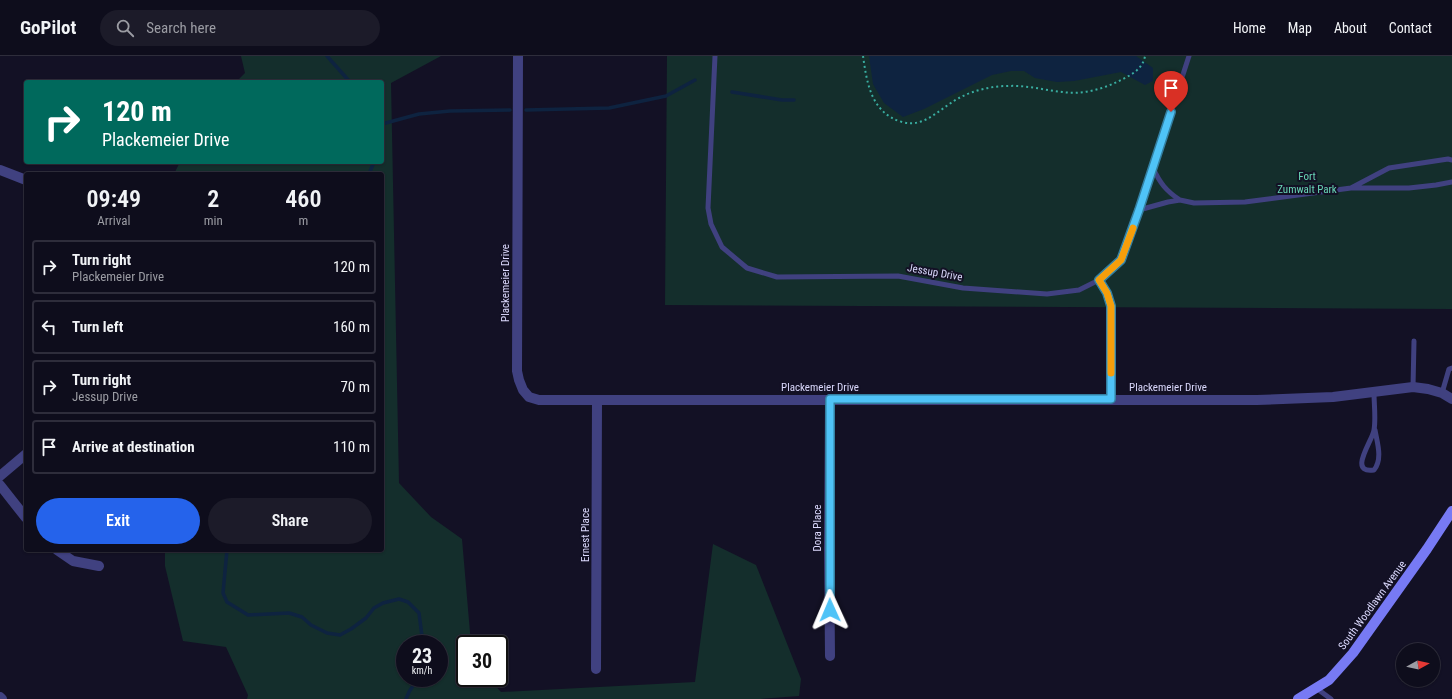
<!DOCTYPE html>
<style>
:root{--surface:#0e0d1c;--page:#1c1b29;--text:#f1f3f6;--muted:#9b9ca3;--line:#2e2d3b;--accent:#2563eb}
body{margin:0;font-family:"Roboto Condensed",sans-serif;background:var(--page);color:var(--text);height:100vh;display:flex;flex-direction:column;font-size:15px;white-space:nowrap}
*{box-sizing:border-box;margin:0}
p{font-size:13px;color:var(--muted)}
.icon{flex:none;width:22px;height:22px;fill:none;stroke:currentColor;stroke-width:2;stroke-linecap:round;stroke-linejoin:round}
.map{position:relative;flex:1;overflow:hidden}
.side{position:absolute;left:24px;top:116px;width:360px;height:380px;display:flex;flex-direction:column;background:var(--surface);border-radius:4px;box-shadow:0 1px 3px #0004,0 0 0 1px var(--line)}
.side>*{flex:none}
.guide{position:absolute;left:24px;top:24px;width:360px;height:84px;border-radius:4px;box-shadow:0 1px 3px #0004,0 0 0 1px var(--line);background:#00695c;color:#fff;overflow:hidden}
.needle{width:26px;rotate:82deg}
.controls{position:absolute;left:1396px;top:587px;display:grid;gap:8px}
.controls a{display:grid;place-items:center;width:44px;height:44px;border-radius:50%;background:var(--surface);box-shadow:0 1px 3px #0004,0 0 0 1px var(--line);font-size:20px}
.speed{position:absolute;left:396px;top:579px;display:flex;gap:8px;font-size:20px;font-weight:700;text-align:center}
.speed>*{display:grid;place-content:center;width:52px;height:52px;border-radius:50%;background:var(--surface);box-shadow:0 1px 3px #0004,0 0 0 1px var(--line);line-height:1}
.speed small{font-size:10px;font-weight:400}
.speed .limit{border:2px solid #111;border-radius:6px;background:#fff;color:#111}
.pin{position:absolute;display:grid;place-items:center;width:34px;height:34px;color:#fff;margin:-41px -17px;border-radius:50% 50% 50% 0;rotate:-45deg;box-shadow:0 0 4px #0007}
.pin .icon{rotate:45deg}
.me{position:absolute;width:44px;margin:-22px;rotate:359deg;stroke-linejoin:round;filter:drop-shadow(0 0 3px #0008)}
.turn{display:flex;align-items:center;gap:14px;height:84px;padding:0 12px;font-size:18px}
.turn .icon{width:52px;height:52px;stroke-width:2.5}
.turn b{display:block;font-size:28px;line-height:34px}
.eta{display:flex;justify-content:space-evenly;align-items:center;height:68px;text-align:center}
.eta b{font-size:24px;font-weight:600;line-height:28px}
.primary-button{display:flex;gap:8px;margin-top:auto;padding:8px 12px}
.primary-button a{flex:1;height:46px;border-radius:24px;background:var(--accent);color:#fff;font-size:16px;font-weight:600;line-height:46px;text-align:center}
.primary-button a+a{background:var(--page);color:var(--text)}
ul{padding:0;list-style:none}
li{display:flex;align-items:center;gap:12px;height:54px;margin:0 8px 6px;padding:0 4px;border:2px solid var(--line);border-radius:4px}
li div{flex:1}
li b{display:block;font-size:15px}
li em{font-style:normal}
header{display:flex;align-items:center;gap:24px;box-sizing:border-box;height:56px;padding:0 20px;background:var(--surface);border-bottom:1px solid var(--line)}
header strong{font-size:19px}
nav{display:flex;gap:22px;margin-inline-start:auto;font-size:14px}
.search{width:280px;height:36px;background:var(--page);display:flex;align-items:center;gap:10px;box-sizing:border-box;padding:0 14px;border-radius:22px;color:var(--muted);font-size:15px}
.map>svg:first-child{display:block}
.green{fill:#142e2c;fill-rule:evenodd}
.water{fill:#0e2340}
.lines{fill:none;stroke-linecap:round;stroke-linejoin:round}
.stream{stroke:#0e2340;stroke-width:3.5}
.path{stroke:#39aea1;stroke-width:2;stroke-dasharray:2 3;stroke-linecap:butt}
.lane{stroke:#404180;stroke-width:5}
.street{stroke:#404180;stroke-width:10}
.secondary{stroke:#777af4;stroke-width:10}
.route-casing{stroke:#337fa1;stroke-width:10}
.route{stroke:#4fc3f7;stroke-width:7}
.slow{stroke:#f59e0b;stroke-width:7}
.labels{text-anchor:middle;stroke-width:4;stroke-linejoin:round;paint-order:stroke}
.park-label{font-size:11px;fill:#69d6b6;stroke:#131125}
.street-label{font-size:11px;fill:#dad8fc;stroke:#131125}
</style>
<header>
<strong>GoPilot</strong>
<div class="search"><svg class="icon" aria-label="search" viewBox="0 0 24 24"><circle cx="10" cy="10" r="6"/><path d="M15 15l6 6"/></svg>Search here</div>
<nav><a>Home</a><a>Map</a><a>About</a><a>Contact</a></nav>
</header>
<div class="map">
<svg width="1452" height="643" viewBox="0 0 1452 643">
<rect width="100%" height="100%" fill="#131125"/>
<path class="green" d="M241 0H441L391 27 399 427 431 461 462 483 471 588H465V622H488L501 636 695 626 713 488 756 509 801 623 799 640 760 643H247L248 639 226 591 183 585 165 510V494H382V118H174L180 106H382V26H236L245 17ZM405 588H439V622H405Z
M667 0H1452V253L665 249Z"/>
<path class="water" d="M869 0H1136L1153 12V25L1145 29 1121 16 1074 25 1057 26 1035 22 1024 15H1011L992 19 924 53 903 61 884 47 873 28Z"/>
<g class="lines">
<path class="stream" d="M327 0 350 26
M732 36 782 44H794
M526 54 609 52 666 40 695 24
M382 68 419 58 450 55 510 54
M369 118 374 106
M227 494 223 537 227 546 248 559 289 557 302 561 311 569 327 577 340 579 351 573 366 562 374 552 383 547 399 543 408 546 419 557 423 588
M406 643 409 636 418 622"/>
<path class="path" d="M863 0C867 27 871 57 902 66 925 73 942 50 961 41 975 34 992 30 1008 30 1026 29 1044 34 1062 36 1083 39 1104 33 1123 23 1133 18 1143 12 1145 0"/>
<path class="lane" d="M715 0 708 152 711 168 722 191 747 212 777 221 898 220 963 232 1047 238 1079 234 1099 224 1121 204 1139 154 1189 0
M1452 104 1448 103 1389 112 1351 132H1409L1436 129 1452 126
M1153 112C1160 127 1166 135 1180 144
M1139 154 1168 146 1180 144 1194 147 1245 146 1351 132
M1099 224 1107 237 1111 250V343
M1413 331 1414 285
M1374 337C1374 348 1376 363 1374 374 1373 384 1347 418 1374 414 1383 403 1377 386 1375 374
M1442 337 1449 313 1452 312
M1316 632 1331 643"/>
<path class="street" d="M518 0 517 315 519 324 523 334 529 341 539 344H1257L1333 341 1413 331 1428 333 1442 337 1452 343
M0 114 26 124
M0 420 26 398
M0 429 26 462
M57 494 73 505 99 510
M830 600 829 493 830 343
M596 613 597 345
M0 641 2 643"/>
<path class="secondary" d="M1298 643 1329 624 1353 597 1427 493 1452 455"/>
</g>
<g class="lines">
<defs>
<path id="route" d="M830 554V343H1111V250L1107 237 1099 224 1121 204 1139 154 1171 56"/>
</defs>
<use href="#route" class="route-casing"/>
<use href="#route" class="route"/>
<path class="slow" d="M1111 317V250L1107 237 1099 224 1121 204 1133 172"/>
</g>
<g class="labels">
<g class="park-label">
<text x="1307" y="124">Fort<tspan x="1307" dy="13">Zumwalt Park</tspan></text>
</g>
<g class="street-label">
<text transform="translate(935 216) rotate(10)" y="4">Jessup Drive</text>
<text transform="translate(505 227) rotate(-90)" y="4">Plackemeier Drive</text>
<text x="820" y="335">Plackemeier Drive</text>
<text x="1168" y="335">Plackemeier Drive</text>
<text transform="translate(817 472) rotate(-90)" y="4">Dora Place</text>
<text transform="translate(585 479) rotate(-90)" y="4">Ernest Place</text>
<text transform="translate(1372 549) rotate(-54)" y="4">South Woodlawn Avenue</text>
</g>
</g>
</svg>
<div class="controls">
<a><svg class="needle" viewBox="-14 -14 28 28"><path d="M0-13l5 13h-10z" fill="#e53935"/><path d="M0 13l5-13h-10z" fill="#9b9ca3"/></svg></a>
</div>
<div class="speed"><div>23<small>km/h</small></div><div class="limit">30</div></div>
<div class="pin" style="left:1171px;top:56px;background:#d93025"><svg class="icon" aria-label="arrive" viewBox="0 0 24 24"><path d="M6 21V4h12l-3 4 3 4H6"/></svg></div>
<svg class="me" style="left:830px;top:554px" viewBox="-20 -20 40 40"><path d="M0-17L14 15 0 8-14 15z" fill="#4fc3f7" stroke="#fff" stroke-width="4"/></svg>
<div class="guide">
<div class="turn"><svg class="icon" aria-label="right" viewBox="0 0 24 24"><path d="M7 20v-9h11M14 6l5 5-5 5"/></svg><div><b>120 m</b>Plackemeier Drive</div></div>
</div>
<section class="side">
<div class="eta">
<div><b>09:49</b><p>Arrival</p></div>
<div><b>2</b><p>min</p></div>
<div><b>460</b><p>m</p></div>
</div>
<ul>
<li><svg class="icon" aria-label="right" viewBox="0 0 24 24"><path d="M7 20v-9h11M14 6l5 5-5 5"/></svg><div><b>Turn right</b><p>Plackemeier Drive</p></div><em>120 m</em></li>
<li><svg class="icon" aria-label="left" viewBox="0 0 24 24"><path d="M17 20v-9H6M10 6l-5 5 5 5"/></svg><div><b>Turn left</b></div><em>160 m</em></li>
<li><svg class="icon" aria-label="right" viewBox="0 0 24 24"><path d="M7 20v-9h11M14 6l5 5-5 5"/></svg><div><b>Turn right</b><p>Jessup Drive</p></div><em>70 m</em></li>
<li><svg class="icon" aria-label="arrive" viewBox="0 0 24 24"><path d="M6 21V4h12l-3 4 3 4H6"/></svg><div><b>Arrive at destination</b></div><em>110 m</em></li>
</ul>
<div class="primary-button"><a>Exit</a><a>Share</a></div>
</section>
</div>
